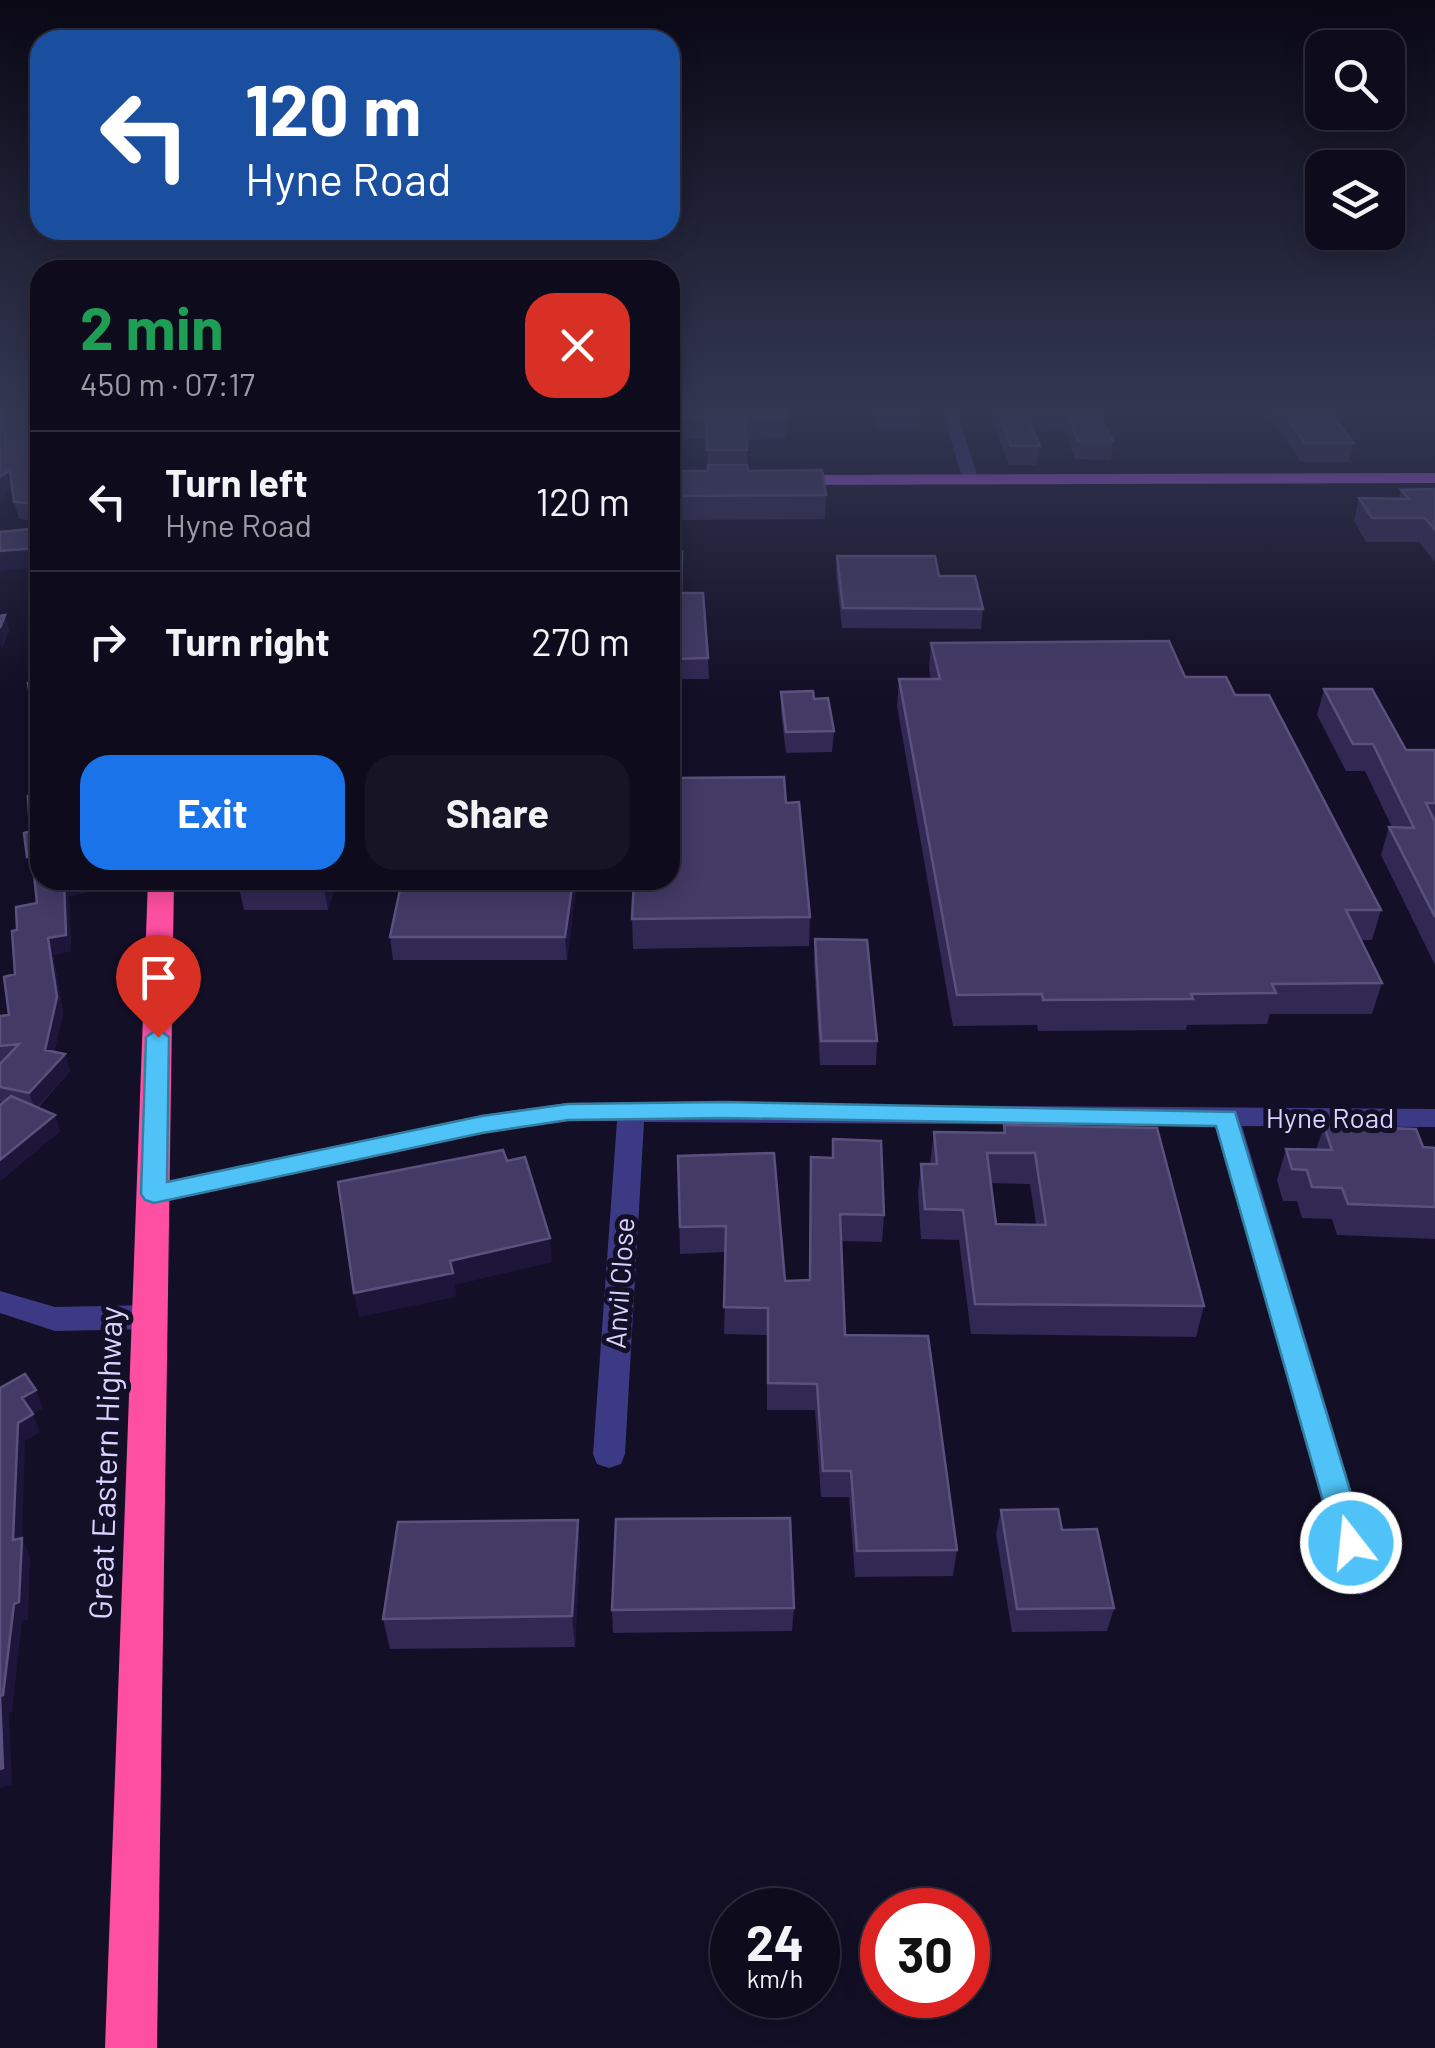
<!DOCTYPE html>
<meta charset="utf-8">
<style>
:root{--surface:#0e0b1c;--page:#171425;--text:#f1f3f6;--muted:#9b9ba3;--line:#2e2b3b;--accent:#1a73e8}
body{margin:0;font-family:Barlow,sans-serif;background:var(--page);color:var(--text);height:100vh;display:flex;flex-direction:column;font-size:38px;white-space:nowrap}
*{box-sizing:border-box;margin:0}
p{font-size:32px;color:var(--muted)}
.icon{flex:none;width:55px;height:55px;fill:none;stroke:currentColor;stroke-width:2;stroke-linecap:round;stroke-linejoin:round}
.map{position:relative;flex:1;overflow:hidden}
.sheet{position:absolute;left:30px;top:260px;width:650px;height:630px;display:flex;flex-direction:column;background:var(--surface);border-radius:30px;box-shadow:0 5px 25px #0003,0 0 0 2px var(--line)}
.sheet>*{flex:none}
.guide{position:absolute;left:30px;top:30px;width:650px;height:210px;border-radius:30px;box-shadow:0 5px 25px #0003,0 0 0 2px var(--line);background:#1a4fa0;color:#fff;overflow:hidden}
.buttons{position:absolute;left:1305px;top:30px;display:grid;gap:20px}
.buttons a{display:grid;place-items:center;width:100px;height:100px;border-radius:20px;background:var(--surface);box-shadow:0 5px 25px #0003,0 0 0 2px var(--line);font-size:50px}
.speed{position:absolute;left:710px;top:1888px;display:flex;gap:20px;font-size:50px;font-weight:700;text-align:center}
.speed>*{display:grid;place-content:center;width:130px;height:130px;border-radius:50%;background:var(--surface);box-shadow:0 5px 25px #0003,0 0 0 2px var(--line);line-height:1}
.speed small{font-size:25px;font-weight:400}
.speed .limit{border:15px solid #d22;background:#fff;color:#111}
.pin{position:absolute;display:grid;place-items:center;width:85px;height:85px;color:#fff;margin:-102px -42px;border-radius:50% 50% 50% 0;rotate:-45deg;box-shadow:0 0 10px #0007}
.pin .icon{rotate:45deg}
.me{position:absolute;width:110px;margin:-55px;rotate:344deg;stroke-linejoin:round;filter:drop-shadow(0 0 8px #0008)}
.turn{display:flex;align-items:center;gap:35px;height:210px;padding:0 50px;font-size:45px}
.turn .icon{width:130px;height:130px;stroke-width:2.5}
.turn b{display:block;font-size:70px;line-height:85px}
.round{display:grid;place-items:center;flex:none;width:105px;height:105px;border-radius:30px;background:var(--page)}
.head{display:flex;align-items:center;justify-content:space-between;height:170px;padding:0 50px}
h1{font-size:60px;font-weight:700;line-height:75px;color:#1e9e55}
.primary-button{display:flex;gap:20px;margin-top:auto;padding:20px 50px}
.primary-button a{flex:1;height:115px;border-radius:30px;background:var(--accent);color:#fff;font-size:40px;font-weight:700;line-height:115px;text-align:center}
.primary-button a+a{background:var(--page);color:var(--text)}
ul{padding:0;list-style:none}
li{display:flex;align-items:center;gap:30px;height:140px;padding:0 50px;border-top:2px solid var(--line)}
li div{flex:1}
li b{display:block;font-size:38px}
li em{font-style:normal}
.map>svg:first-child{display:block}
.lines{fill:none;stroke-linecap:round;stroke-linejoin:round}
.street{fill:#3d3a85;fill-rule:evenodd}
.primary{fill:#c25bff;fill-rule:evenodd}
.highway{fill:#ff4fa3;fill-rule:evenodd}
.wall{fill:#312854;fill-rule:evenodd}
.shaded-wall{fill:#1d163a}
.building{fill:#433a66;stroke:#5a527e;stroke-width:2.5;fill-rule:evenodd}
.route{fill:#4fc3f7;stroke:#337fa1;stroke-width:2.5}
.labels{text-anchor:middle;stroke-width:10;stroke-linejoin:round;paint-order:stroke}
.street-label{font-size:28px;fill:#d9d4ff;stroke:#130f26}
.near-street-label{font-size:32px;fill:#d9d4ff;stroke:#130f26}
</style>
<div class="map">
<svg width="1435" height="2048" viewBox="0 0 1435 2048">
<rect width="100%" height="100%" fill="#130f26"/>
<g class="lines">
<path class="street" d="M941 406H955L979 481 976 484 963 481Z
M568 1103 1435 1109V1127L1242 1126 1378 1579 1373 1590 1361 1595 1349 1590 1344 1579 1215 1126 644 1122 625 1454 621 1464 609 1468 597 1464 593 1454 617 1121H568L482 1133 154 1204 144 1201 140 1194 144 1187 154 1184 482 1115Z
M0 1291 55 1307 150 1305 161 1309 165 1317 161 1325 150 1329 55 1331 0 1313Z"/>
<path class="primary" d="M1435 473V483L790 485 782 480 790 475Z"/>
<path class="highway" d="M148 880H174L157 2048H105Z"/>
</g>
<path class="wall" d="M40 406V521L19 519 14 502 12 489Z
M670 406 787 418 786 439 746 440 748 471 826 495 825 519 670 520V471H708L707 439H670Z
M874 406H919L921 413 920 428H875Z
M983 406H1094L1113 441 1111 460 1075 459 1066 431 1033 432 1040 446 1037 465H1009L987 407Z
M1232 406H1325L1354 443 1349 462H1301L1264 409H1234Z
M1435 489V562L1419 542H1366L1354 521 1359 498H1399L1401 490Z
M670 552 682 593 708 658 709 679H670Z
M837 556 939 576 983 609 981 629 842 628 836 575Z
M931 643 1185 677 1235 695 1381 910 1372 940H1360L1382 983 1372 1014H1270L1267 1024 1187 1025 1186 1030 1038 1031 1037 1025 953 1026 897 706 899 679H931L929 669Z
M1324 689 1406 750H1435V965L1381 855 1389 827H1392L1365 771H1346L1317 715Z
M781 692 814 699 834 731 832 752 786 753 781 713Z
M670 718 674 751V772H670Z
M786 803 810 917 809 946 633 949 632 919Z
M27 857 40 880H86L88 892 69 896 71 951 53 955 63 1013 54 1052 65 1054 70 1071 38 1108 60 1131 0 1181V1105L3 1103 0 1102V1016L9 1015 15 974 17 930 37 903 34 872 32 873Z
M337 880 328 910H244L239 888Z
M402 880H577L567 960H393L390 937Z
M815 939 877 1041 876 1065H820L814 962Z
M1004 1125 1204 1306 1196 1337 971 1334 959 1240 921 1239 918 1194 921 1164H930L934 1132 1003 1133ZM991 1183 1030 1184 1036 1224H996Z
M1324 1126 1423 1147 1435 1148V1239L1337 1235 1332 1219 1302 1218 1297 1201H1283L1277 1180 1286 1149 1316 1150Z
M833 1139 884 1215 882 1242 841 1241 845 1335 957 1550 953 1576 855 1577 849 1497H821L815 1410H767V1335L724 1334 726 1252 680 1254 678 1156 785 1281 809 1280 811 1157 832 1158Z
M1001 1510 1062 1530 1114 1608 1107 1631 1012 1632 996 1534Z
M578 1520 580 1551 575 1647 390 1649 383 1619Z
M794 1608 792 1631 613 1633 612 1610Z"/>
<path class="shaded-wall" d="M10 470 15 487 0 498V477Z
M40 533V567L0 571V551Z
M5 615 10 630 2 649 0 643V628Z
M40 712V727L38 728 33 713Z
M32 856 38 872 32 873 27 857Z
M64 880H86L88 892 69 896 71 951 53 955 63 1013 51 1067 45 1050 48 938Z
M326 880H337L328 910 324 887Z
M573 880H577L567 960 565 937Z
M65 1054 70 1071 35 1110 29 1093Z
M55 1115 60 1131 0 1181V1160Z
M550 1238 552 1262 455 1285 456 1297 359 1317 354 1293 450 1261Z
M36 1390 43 1408 29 1416 22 1398Z
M33 1414 40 1432 25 1441 22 1545V1538L30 1556 28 1619 22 1621 12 1712 9 1713 12 1784 0 1788V1696L13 1540 18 1423Z
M578 1520 580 1551 575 1647 572 1616Z"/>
<path class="building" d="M0 406H40V504L14 502 10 470 0 477Z
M670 406H785L787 418 745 419 747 450H707V418H670Z
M876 406H919L921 413 876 412Z
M995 406H1094L1113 441H1078L1068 413H1026L1040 446H1011Z
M1279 406H1325L1354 443H1305Z
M708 465H747L748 471 822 470 826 495 670 496V471H708Z
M1435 489V530L1425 518H1372L1359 498 1409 499 1401 490Z
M40 528 37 548 0 551V532Z
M670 552H682L681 593H703L708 658 670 659Z
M837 556H935L939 576H975L983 609 843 608Z
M5 615 0 628V616Z
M1169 641 1185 677H1226L1235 695H1269L1381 910H1346L1382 983 1272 984 1276 993 1191 994 1193 999 1043 1000 1042 994 957 995 899 679H940L931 643Z
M40 681V712L33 713 28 683Z
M1324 689H1372L1406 750H1435V803H1426L1435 822V917L1389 827 1414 828 1373 744H1353Z
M813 691 814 699 828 698 834 731 786 732 781 692Z
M670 718H671L674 751H670Z
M784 777 786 803 799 802 810 917 632 919 634 880H670V778Z
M40 794V880H64L66 935 48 938 57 997 45 1050 65 1054 29 1093 0 1087V1064L19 1044 0 1046V1016L9 1015 4 977 15 974 12 931 17 930 16 907 37 903 32 856 27 857 24 833 30 831 28 796Z
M242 880H326L324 887 239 888Z
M402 880H573L565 937H390Z
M815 939 867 940 877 1041H821Z
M11 1096 55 1115 0 1160V1105Z
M1004 1125 1157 1128 1204 1306 975 1304 963 1210 925 1209 921 1164H937L934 1132 1005 1133ZM987 1153H1035L1046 1225 996 1224Z
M1324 1126 1416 1129 1423 1147 1435 1148V1207L1348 1204 1342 1188 1312 1187 1307 1170 1292 1169 1286 1149 1332 1150Z
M833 1139 881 1141 884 1215 840 1214 845 1335 928 1336 957 1550 857 1551 851 1471H823L817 1384 768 1383V1308L724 1307 726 1226 680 1227 678 1156 774 1153 785 1281 810 1280 811 1157 833 1158Z
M503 1150 507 1161 525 1157 550 1238 450 1261 453 1273 354 1293 338 1182Z
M25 1374 36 1390 22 1398 33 1414 18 1423 13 1540 22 1538 19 1602 14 1604 3 1695 0 1696 3 1768 0 1769V1388Z
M1058 1509 1062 1530 1097 1529 1114 1608 1017 1609 1001 1510Z
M790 1518 794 1608 612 1610 616 1519Z
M578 1520 572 1616 383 1619 398 1522Z"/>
<linearGradient id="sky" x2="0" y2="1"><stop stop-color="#0a0815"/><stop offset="0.59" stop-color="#333752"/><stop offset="1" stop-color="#333752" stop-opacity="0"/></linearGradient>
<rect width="1435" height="692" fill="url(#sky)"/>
<path class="route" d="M158 1029 169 1037 167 1182 482 1116 568 1104 724 1102 1235 1112 1366 1543 1362 1553 1351 1557 1340 1553 1335 1543 1216 1126 724 1118 568 1120 482 1133 154 1203 145 1200 141 1194 146 1037Z"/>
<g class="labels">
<g class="street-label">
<text x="1330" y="1128">Hyne Road</text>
<text transform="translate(620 1283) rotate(-86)" y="10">Anvil Close</text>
</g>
<g class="near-street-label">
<text transform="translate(106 1463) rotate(-88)" y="11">Great Eastern Highway</text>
</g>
</g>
</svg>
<div class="buttons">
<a><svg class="icon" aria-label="search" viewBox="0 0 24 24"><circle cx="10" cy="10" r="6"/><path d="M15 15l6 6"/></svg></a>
<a><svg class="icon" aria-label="layers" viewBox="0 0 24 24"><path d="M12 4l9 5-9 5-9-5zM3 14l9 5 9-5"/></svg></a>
</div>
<div class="speed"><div>24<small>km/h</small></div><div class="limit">30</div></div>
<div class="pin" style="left:158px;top:1037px;background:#d93025"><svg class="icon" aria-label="arrive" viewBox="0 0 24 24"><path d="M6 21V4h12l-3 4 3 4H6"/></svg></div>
<svg class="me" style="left:1351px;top:1543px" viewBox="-20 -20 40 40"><circle r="17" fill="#4fc3f7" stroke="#fff" stroke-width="3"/><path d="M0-11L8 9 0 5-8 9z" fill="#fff"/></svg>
<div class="guide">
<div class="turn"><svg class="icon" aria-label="left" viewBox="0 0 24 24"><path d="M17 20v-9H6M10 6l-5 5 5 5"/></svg><div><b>120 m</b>Hyne Road</div></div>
</div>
<section class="sheet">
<div class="head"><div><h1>2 min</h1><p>450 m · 07:17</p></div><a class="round" style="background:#d93025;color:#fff"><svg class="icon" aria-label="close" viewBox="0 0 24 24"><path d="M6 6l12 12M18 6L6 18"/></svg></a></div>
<ul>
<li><svg class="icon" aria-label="left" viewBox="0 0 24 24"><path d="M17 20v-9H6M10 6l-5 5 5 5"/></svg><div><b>Turn left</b><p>Hyne Road</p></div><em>120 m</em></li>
<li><svg class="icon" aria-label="right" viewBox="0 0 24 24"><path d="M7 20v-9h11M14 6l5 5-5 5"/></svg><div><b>Turn right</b></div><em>270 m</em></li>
</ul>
<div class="primary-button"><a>Exit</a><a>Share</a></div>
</section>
</div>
